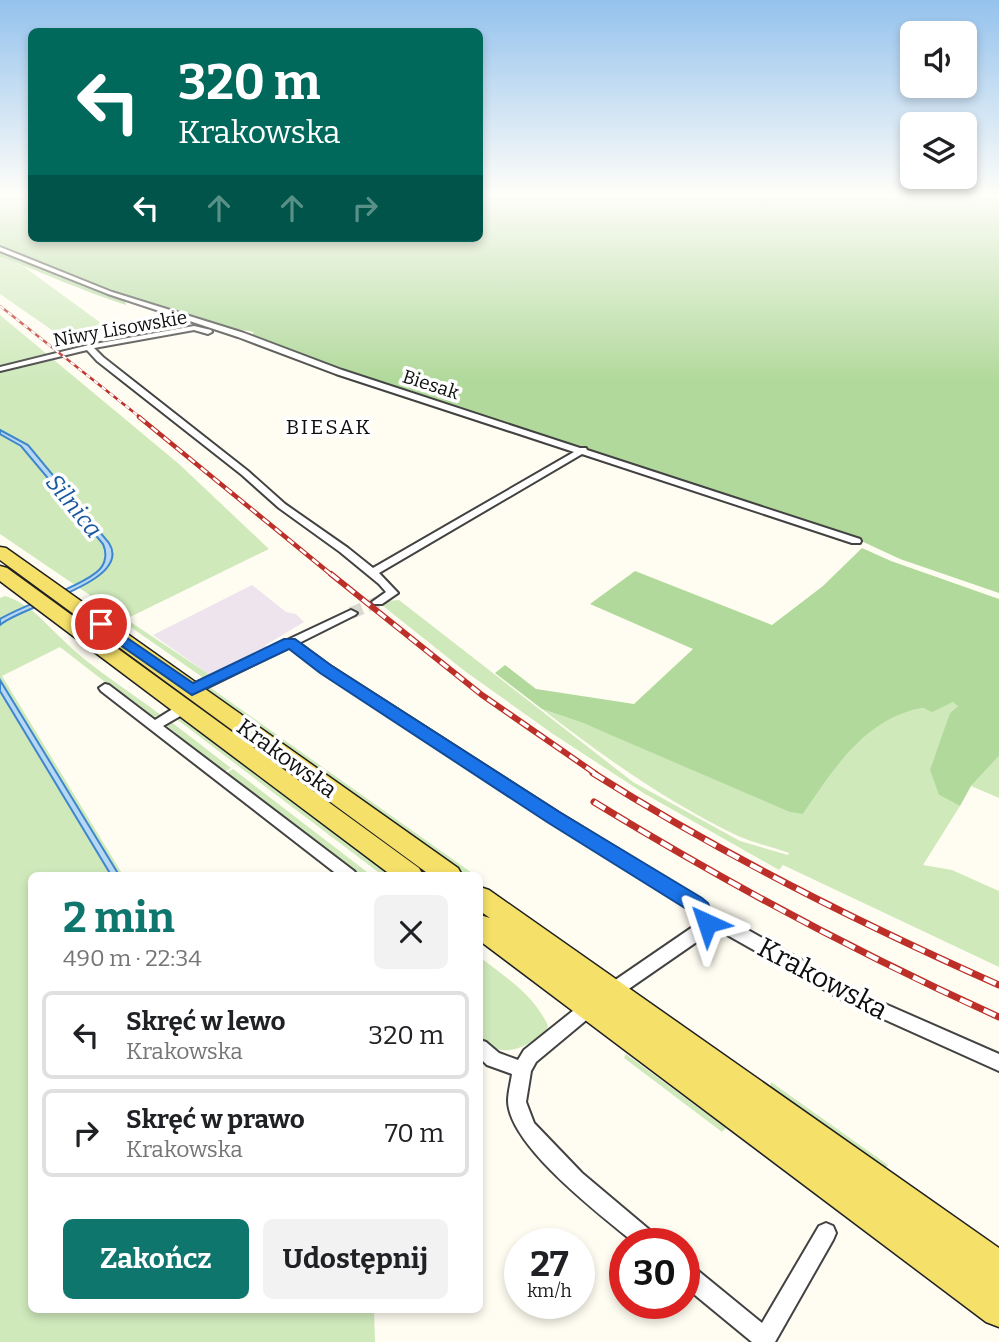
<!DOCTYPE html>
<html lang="pl">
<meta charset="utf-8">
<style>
:root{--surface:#fff;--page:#f2f2f2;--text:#202124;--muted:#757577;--line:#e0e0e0;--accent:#0f766e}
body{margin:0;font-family:Bitter,serif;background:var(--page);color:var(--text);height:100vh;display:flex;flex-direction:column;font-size:26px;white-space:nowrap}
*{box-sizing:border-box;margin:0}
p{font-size:23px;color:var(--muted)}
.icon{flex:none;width:38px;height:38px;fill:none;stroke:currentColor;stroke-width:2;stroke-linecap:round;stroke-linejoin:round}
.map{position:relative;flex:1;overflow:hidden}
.details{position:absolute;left:28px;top:872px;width:455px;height:441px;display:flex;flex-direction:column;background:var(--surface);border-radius:10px;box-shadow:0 4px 10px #0003}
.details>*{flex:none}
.banner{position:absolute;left:28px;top:28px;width:455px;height:214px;border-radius:10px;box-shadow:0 4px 10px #0003;background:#00695c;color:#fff;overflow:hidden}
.buttons{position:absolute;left:900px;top:21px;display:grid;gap:14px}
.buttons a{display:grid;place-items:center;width:77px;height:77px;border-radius:10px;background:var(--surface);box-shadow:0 4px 10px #0003;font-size:35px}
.speed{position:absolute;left:504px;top:1228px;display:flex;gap:14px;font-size:35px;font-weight:700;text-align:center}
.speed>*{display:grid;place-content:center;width:91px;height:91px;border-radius:50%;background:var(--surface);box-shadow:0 4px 10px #0003;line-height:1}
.speed small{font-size:18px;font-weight:400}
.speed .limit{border:10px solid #d22;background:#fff;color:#111}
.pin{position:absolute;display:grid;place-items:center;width:60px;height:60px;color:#fff;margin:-30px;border:4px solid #fff;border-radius:50%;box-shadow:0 2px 7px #0007}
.me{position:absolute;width:77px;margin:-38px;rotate:318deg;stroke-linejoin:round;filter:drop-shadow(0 0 5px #0008)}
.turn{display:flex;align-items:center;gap:24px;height:147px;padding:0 35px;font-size:32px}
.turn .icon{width:91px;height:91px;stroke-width:2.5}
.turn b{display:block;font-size:49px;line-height:60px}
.lanes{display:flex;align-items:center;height:66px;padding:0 35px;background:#0003;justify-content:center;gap:35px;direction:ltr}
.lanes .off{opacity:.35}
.round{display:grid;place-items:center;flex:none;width:74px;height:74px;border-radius:10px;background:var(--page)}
.summary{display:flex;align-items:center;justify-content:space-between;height:119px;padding:0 35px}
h1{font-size:42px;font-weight:700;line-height:52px;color:var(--accent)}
.cta{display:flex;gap:14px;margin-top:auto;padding:14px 35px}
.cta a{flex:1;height:80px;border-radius:10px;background:var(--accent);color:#fff;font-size:28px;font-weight:700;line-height:80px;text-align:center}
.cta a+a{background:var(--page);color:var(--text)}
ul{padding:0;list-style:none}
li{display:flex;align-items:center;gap:21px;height:88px;margin:0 14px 10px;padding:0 21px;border:4px solid var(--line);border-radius:10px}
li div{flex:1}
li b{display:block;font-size:26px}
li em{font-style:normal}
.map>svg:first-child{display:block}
.industrial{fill:#ede4ed}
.green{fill:#cfe9bb}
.forest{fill:#b1d99b}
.water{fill:#b7d8f5;stroke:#3f87cb;stroke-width:2}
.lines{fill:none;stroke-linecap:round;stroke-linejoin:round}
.minor-tunnel{stroke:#dbd9cf;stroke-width:12;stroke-dasharray:12 6;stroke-linecap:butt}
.minor-casing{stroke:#424242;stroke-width:4}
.primary-casing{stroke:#202020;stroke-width:3}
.minor{fill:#fff;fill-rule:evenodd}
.primary{fill:#f5e06a;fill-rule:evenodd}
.rail-far3-casing{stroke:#bd2f29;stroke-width:2.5}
.rail-far2-casing{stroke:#bd2f29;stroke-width:4.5}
.rail-far1-casing{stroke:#bd2f29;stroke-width:6}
.rail-casing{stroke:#bd2f29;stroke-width:7}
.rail-far3{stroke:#fff;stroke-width:2;stroke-dasharray:5;stroke-linecap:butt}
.rail-far2{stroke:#fff;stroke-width:2.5;stroke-dasharray:8;stroke-linecap:butt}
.rail-far1{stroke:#fff;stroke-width:3.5;stroke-dasharray:10;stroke-linecap:butt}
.rail{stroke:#fff;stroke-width:4.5;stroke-dasharray:13;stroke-linecap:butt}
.route{fill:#1a73e8;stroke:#114b97;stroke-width:2}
.labels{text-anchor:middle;stroke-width:7;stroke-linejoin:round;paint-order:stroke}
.far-street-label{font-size:19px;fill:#0f0f0f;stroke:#fff}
.far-neighbourhood-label{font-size:21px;letter-spacing:2px;fill:#0f0f0f;stroke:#fff}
.street-label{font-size:23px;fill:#0f0f0f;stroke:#fff}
.water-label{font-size:24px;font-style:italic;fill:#1a599f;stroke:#fff}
.near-street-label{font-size:28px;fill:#0f0f0f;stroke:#fff}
</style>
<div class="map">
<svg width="999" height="1342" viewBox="0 0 999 1342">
<rect width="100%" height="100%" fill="#fffdf1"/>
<path class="industrial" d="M252 585 286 612 296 614 304 622 266 645 267 647 210 675 153 635Z"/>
<path class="green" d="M0 257 23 266 105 326 62 337 0 294Z
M0 315 179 464 269 549 126 619 210 675 205 679 122 621 125 619 0 534Z
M5 596C30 604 42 620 61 638 87 665 131 692 162 716L150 717 60 647 2 676 123 875H32V1309H374L375 1342H0V598Z
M399 600 633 782 740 841 788 855 789 853C772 847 754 843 738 836 667 802 604 757 542 709L583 723 803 814C834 769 865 718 923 708L932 711 953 702 959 705 950 713 939 795 960 806 923 865 952 870 999 891V967L783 865 779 870 645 794 553 734 466 672 378 602Z
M208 686 475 875H467L446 863 207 691Z
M181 717 397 875H382L175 718Z
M170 721 231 768 222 773 176 737 177 734 166 725Z
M999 756V798L971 786Z
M233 769 371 875H356L224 775Z
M480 957C506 978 534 994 548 1026L547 1029C525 1049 507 1058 480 1042Z
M626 1054 726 1128 722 1132 624 1058Z
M771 1082 888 1165 885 1170H880L827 1127 770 1087Z"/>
<path class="forest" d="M0 195H31L32 238H480V195H999V593L900 559 857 539 302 358 250 337 254 332 214 325 32 263 125 300 126 305C82 291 42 272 0 257Z
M862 548 891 561 999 599V756L971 786 960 806 939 795 930 770 950 713 958 706 953 702 932 712 923 708C865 718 834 769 803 814L790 812 583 723 542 709 495 673 505 665 536 689 634 704 693 649 590 604 635 571 772 625 823 586Z"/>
<path class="water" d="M0 430 28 445 109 543C134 582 20 606 0 625V619C25 604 83 586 99 570 106 563 107 553 103 544L21 446 0 434Z
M0 680 119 875H111L0 691Z"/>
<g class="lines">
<path class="minor-tunnel" d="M351 613 378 602"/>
<defs>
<path id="minor" d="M0 247 112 292 244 333 342 370 580 448H586L587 450 860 539 861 541 860 543H852L582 454 379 573 398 593 382 604H374L372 602 386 592 379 584 340 552 279 508 242 475 97 361 87 350 0 371V367L89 345 194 326 211 330 212 332 208 334 194 330 94 348 103 357 248 471 285 504 348 548 373 568 574 452 336 374 238 337 108 294 0 251Z
M351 610 357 613 355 615 299 643 330 666 559 813 701 900 712 913 732 921 860 993 999 1054V1071L848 1003 713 927 711 932 617 997 611 999 605 997 603 992 605 987 697 924 698 918 689 908 549 821 322 672 290 647 196 693H188L186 690 188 687Z
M105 684 109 685 155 720 179 705H189L190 708 189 711 163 726 354 871 357 875H338L101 691 99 688Z
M590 1000 596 1002 599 1007 596 1012 536 1062 531 1071 526 1102 534 1123 582 1173 658 1237 661 1244H636C602 1216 509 1146 508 1101 508 1092 511 1082 512 1074L487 1065 480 1058V1040L486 1042 499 1053 518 1060 524 1050 584 1002Z
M826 1223 833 1226 836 1233 833 1240 775 1342H752L684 1286V1262L691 1265 762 1323 819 1226Z"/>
<path id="primary" d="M0 547 6 548 458 868 462 875H430L0 560Z
M0 566 7 568 419 868 423 875H391L0 581Z
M480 887 489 890 999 1248V1327L986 1322 480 941V915L490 918 480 911Z"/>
</defs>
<use href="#minor" class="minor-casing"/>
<use href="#primary" class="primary-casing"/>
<use href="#minor" class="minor"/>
<use href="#primary" class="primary"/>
<defs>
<path id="rail-far3" d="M0 306 141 418"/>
<path id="rail-far2" d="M139 417 333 576"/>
<path id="rail-far1" d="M331 574 482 695 596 774"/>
<path id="rail" d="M593 773C723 855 859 923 999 985
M594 802C725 882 859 954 999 1017"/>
</defs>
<use href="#rail-far3" class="rail-far3-casing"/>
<use href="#rail-far2" class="rail-far2-casing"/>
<use href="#rail-far1" class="rail-far1-casing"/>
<use href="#rail" class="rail-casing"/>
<use href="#rail-far3" class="rail-far3"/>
<use href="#rail-far2" class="rail-far2"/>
<use href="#rail-far1" class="rail-far1"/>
<use href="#rail" class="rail"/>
</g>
<linearGradient id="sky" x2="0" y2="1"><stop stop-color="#94c2ed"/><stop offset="0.51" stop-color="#fffef9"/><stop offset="1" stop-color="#fffef9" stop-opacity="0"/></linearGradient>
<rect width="999" height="382" fill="url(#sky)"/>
<path class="route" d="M101 620 193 683 284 639H295L332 666 561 813 702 898 708 903 717 923 714 928C697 934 698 919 688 910L547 822 320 673 289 649 192 695 96 628 94 624Z"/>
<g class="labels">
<g class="far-street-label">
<text transform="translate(120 328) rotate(-10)" y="7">Niwy Lisowskie</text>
<text transform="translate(431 384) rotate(18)" y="7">Biesak</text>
</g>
<g class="far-neighbourhood-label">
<text x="329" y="434">BIESAK</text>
</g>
<g class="street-label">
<text transform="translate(287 758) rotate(36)" y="8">Krakowska</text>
</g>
<g class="water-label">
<text transform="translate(74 506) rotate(51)" y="8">Silnica</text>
</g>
<g class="near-street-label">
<text transform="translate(823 978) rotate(28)" y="10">Krakowska</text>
</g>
</g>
</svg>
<div class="buttons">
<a><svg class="icon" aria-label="sound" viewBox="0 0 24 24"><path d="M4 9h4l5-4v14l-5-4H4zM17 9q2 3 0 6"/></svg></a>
<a><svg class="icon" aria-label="layers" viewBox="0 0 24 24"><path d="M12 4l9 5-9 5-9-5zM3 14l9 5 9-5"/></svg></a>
</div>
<div class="speed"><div>27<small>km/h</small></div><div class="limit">30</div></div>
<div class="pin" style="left:101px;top:624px;background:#d93025"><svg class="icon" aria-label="arrive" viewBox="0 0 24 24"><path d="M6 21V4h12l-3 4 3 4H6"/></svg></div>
<svg class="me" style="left:707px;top:923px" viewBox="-20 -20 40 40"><path d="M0-17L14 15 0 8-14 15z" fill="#1a73e8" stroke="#fff" stroke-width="4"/></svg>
<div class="banner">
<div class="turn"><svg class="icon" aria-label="left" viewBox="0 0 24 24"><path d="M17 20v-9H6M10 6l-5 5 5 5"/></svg><div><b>320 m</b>Krakowska</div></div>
<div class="lanes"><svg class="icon" aria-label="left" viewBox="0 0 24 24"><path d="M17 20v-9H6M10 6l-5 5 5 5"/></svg><svg class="icon off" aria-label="ahead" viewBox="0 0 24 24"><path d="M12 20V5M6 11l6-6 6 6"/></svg><svg class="icon off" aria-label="ahead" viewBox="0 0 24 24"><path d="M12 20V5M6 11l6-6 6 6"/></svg><svg class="icon off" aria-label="right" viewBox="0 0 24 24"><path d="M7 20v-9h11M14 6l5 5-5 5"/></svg></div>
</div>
<section class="details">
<div class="summary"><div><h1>2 min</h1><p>490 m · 22:34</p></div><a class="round"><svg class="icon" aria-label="close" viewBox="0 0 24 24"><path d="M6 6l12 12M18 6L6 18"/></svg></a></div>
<ul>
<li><svg class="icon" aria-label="left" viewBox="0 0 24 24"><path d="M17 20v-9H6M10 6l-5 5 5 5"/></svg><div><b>Skręć w lewo</b><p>Krakowska</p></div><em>320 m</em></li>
<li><svg class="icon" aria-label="right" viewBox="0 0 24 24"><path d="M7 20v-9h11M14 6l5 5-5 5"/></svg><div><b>Skręć w prawo</b><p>Krakowska</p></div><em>70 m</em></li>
</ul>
<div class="cta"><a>Zakończ</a><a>Udostępnij</a></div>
</section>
</div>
